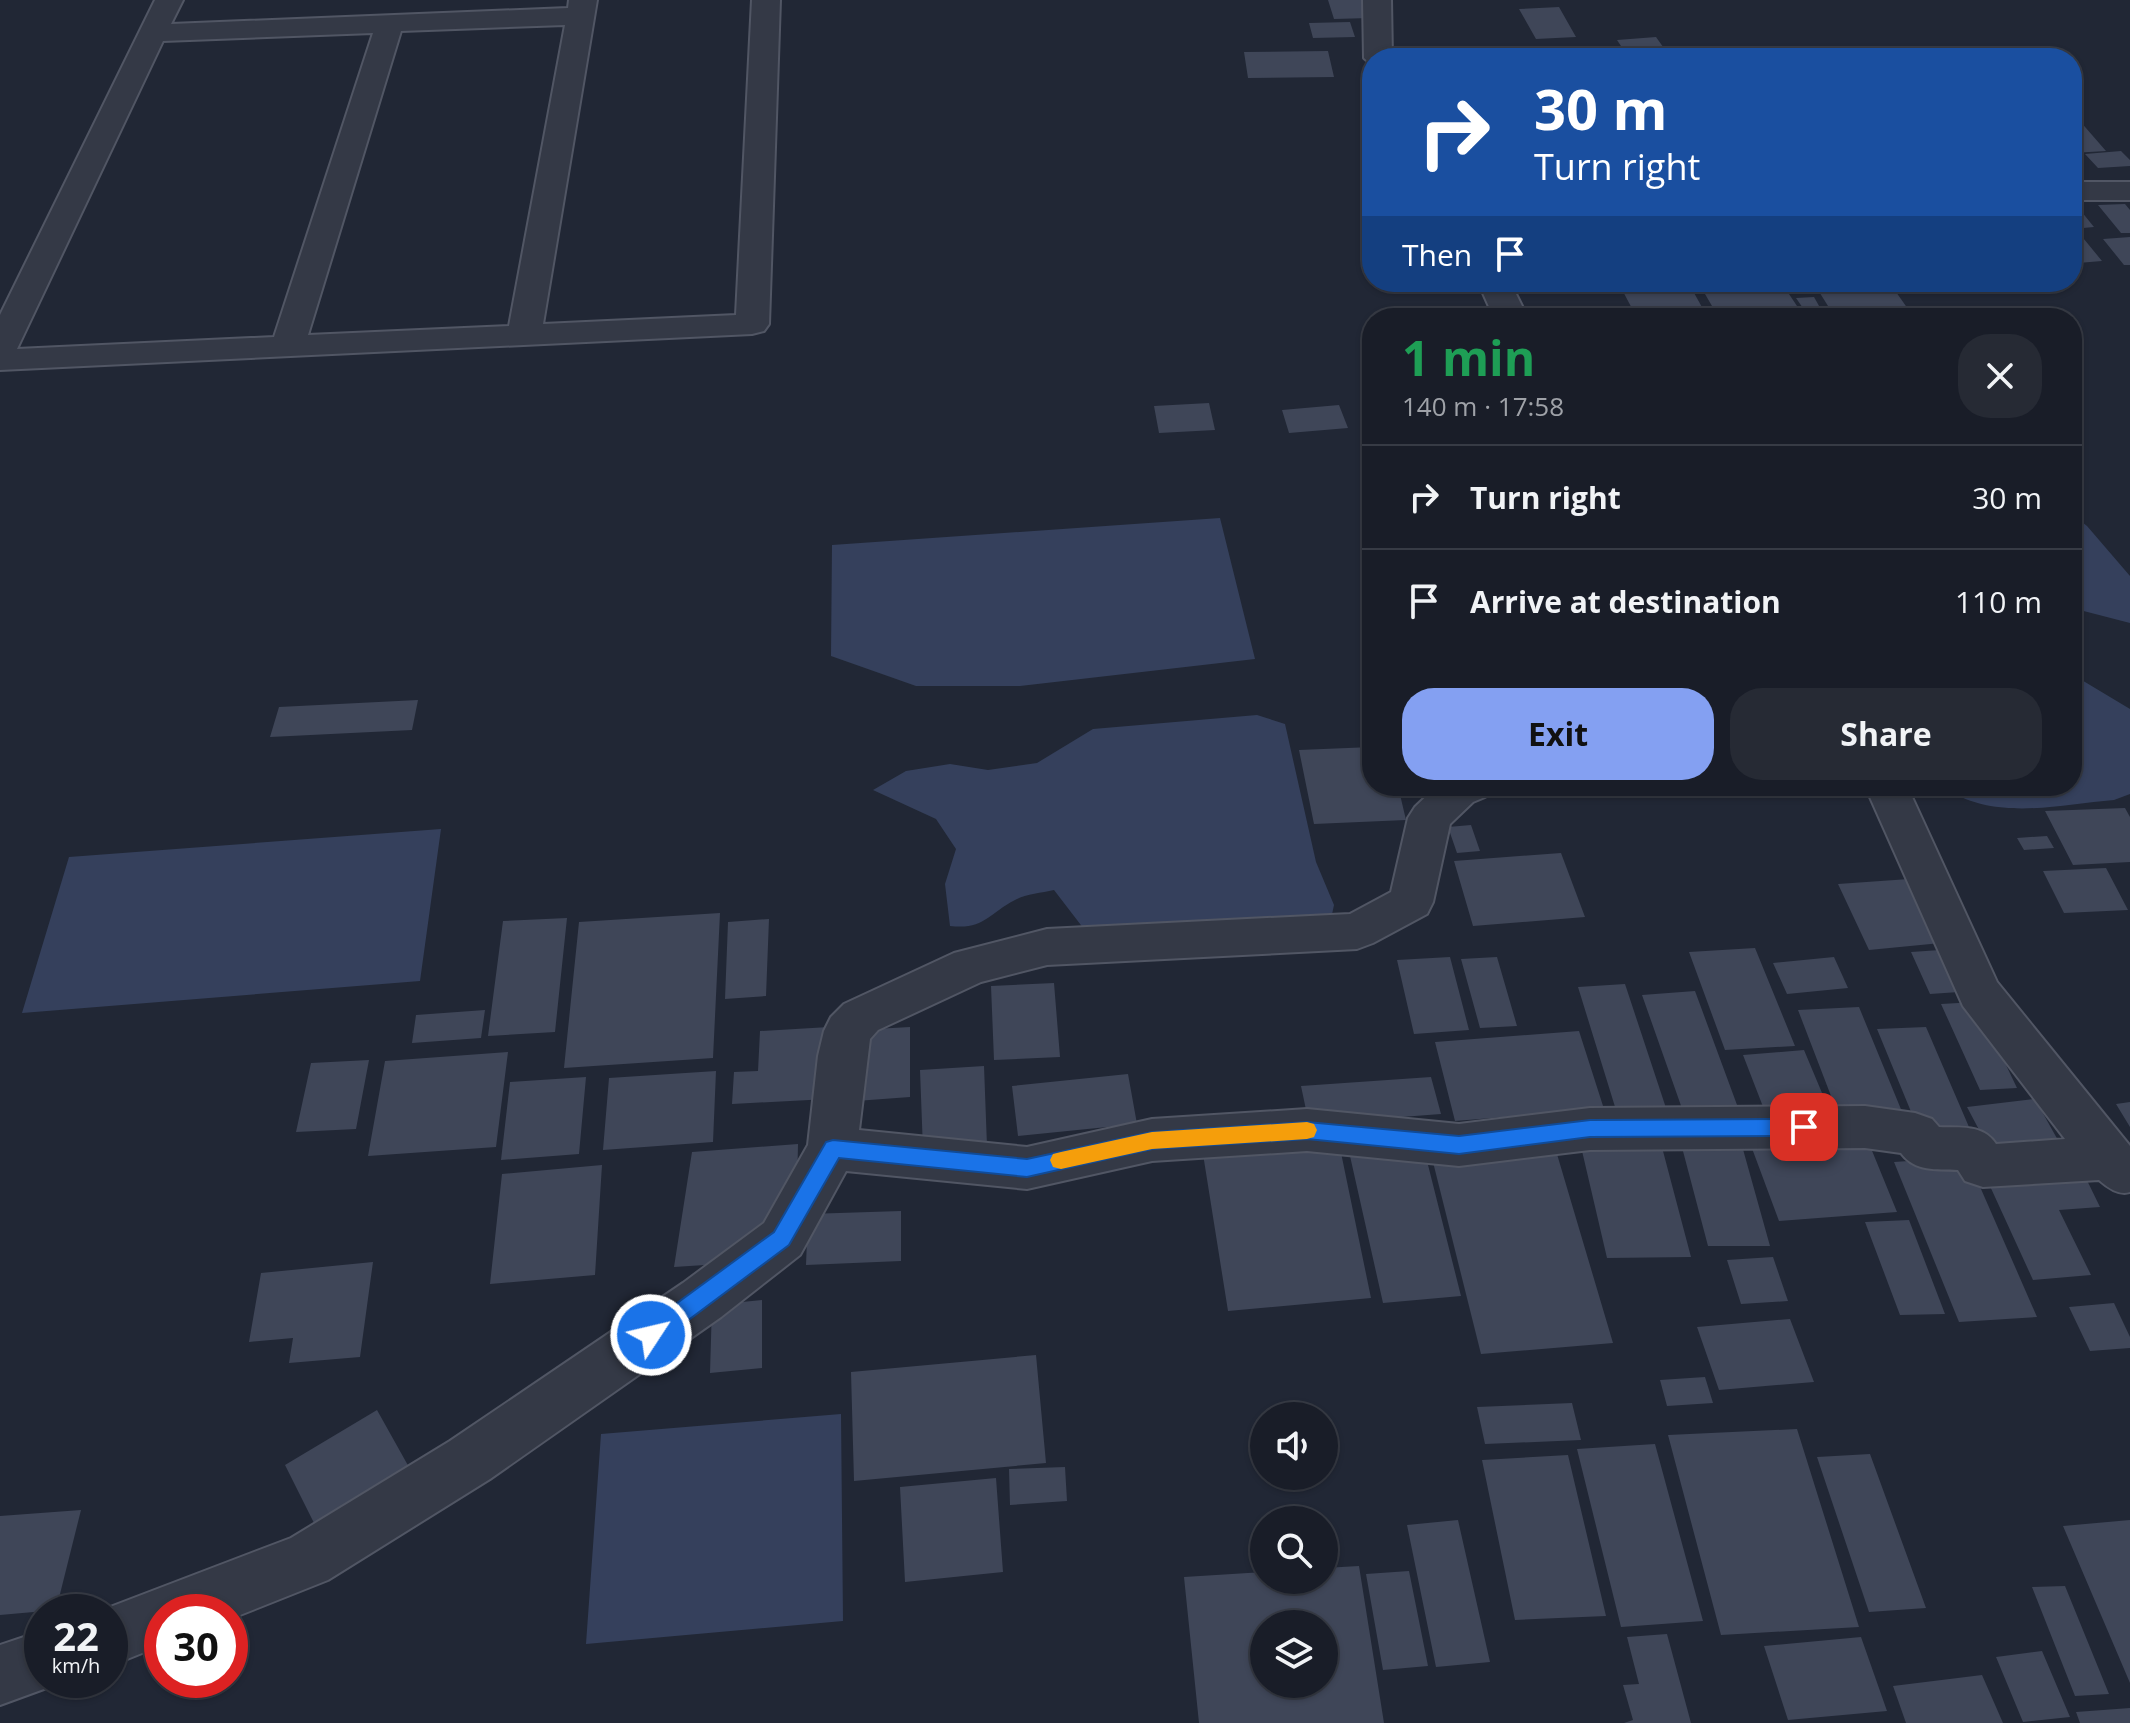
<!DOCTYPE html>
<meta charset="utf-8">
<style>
:root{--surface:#191d28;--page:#262a34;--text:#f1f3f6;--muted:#9fa2a8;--line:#373b45;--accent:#84a0f2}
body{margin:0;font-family:"Open Sans",sans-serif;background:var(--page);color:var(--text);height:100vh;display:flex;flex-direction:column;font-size:30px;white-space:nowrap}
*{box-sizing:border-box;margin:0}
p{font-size:26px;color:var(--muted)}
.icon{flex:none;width:44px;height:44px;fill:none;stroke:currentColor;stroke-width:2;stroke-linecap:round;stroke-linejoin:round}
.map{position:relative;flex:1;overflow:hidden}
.side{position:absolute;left:1362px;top:308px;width:720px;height:488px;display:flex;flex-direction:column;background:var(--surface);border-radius:32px;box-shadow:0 2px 6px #0004,0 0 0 2px var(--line)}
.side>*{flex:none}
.top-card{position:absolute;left:1362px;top:48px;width:720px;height:244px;border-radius:32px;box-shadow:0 2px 6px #0004,0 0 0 2px var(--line);background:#1a4fa0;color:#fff;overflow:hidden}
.controls{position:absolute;left:1250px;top:1402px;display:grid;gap:16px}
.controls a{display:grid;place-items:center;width:88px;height:88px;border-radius:50%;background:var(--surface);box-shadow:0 2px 6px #0004,0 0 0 2px var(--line);font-size:40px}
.speed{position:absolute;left:24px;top:1594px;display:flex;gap:16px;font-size:40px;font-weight:700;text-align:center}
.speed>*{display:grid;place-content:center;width:104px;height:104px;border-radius:50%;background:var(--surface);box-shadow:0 2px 6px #0004,0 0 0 2px var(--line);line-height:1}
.speed small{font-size:20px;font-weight:400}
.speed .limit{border:12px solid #d22;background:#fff;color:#111}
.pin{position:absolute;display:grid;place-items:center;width:68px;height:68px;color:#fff;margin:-34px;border-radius:16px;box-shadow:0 4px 12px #0006}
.me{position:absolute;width:88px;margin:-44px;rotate:55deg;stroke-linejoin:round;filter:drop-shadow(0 0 6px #0008)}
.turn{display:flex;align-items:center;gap:28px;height:168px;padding:0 40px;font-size:36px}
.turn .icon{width:104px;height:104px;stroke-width:2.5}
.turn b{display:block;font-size:56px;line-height:68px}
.then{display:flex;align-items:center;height:76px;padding:0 40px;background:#0003;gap:16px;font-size:30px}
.round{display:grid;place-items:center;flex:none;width:84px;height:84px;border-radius:32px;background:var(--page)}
.overview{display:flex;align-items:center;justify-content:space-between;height:136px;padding:0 40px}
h1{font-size:48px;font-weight:700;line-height:60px;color:#1e9e55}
.button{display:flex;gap:16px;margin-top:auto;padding:16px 40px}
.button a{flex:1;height:92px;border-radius:32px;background:var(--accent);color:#111;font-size:32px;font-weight:700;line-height:92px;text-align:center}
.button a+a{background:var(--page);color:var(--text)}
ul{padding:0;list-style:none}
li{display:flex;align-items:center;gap:24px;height:104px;padding:0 40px;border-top:2px solid var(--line)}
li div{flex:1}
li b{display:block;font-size:30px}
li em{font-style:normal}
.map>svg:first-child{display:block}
.water{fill:#35405c}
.building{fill:#3f4658;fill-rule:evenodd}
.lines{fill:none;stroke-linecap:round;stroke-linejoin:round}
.minor-casing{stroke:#515664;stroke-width:4}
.minor{fill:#343946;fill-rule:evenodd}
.route{fill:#1a73e8;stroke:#114b97;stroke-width:2}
.slow{fill:#f59e0b}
</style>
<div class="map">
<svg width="2130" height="1723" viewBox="0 0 2130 1723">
<rect width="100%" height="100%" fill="#212735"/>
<path class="water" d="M2072 514 2087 526 2130 576V623L2072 608Z
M1220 518 1255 659 1020 686H916L831 656 832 545Z
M2072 678 2080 679 2130 709V794L2114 800C2056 805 1992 822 1942 786H2072Z
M1257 715 1285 724 1316 862 1334 905 1331 919 1087 933 1054 890C1041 893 1026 894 1015 900 988 914 984 930 950 926L945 884 956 849 936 819 873 790 906 771 950 764 988 770 1037 763 1093 729Z
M441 829 420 981 22 1013 69 857Z
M841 1414 843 1621 586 1644 601 1434Z"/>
<path class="building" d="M1328 0H1364L1370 18 1334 19Z
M1559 7 1576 37 1536 39 1519 9Z
M1350 22 1355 37 1313 38 1309 23Z
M1656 37 1671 58H1629L1617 40Z
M1328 51 1334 77 1248 78 1244 52Z
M1553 51 1557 58H1471L1470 54Z
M2072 112 2106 151 2072 153Z
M2121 151 2130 160V166L2098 168 2085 154Z
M2072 200 2094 227 2072 229Z
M2125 204 2130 210V233H2121L2098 205Z
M2072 233H2079L2102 261 2078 263 2072 256Z
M2130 237V265H2124L2103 239Z
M1618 282H1688L1708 318H1637Z
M1698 282H1781L1801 312 1719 318Z
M1813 282H1889L1908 309 1833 314Z
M1814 297 1823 313 1807 314 1796 298Z
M1209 403 1215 430 1159 433 1154 406Z
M1339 405 1348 428 1289 433 1282 410Z
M418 700 412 730 270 737 279 707Z
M1372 747V786H1398L1406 820 1314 824 1299 750Z
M2125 808 2130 817V862L2073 865 2045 811Z
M1471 825 1480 851 1457 853 1448 827Z
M2047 836 2054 848 2024 850 2017 838Z
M1561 853 1585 917 1473 926 1454 861Z
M2106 868 2128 910 2064 913 2043 871Z
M1909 879 1941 943 1869 950 1838 884Z
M720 913 713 1058 564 1068 579 922Z
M567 918 555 1032 488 1036 503 921Z
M769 919 766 996 725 999 728 922Z
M1755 948 1795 1046 1725 1050 1689 952Z
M1940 950 1959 992 1930 994 1911 952Z
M1450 957 1469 1030 1414 1034 1397 960Z
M1497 957 1517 1026 1480 1028 1461 959Z
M1834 957 1848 988 1787 994 1773 963Z
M1054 983 1060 1057 994 1060 991 986Z
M1625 984 1666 1108 1616 1110 1578 987Z
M1695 991 1740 1113 1685 1117 1642 995Z
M1976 1002 2017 1088 1980 1090 1941 1004Z
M1859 1007 1905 1119 1841 1122 1798 1010Z
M485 1010 481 1038 412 1043 416 1015Z
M829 1027 828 1099 732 1104 734 1072 758 1071 760 1031Z
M910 1027V1097L856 1101 857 1030Z
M1926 1027 1972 1134 1921 1136 1877 1029Z
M1579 1031 1604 1109 1455 1121 1435 1042Z
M1804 1050 1830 1112 1767 1117 1743 1055Z
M508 1052 496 1147 368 1156 385 1061Z
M369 1060 356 1129 296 1132 311 1063Z
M984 1066 987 1146 923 1150 920 1070Z
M716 1071 713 1142 603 1150 609 1078Z
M1128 1074 1137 1124 1018 1136 1012 1086Z
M586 1077 579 1154 501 1160 510 1082Z
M1431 1077 1441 1114 1309 1124 1301 1086Z
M2035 1099 2064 1151 1995 1160 1967 1107Z
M2130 1102V1127L2116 1104Z
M1739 1135 1770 1246H1708L1679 1136Z
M1659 1136 1691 1257 1607 1258 1579 1138Z
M1866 1136 1897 1212 1779 1221 1750 1143Z
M1339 1143 1371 1298 1228 1311 1203 1154Z
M798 1144 797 1192 736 1263 674 1267 692 1152Z
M1554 1144 1613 1343 1481 1354 1431 1154Z
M1424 1149 1461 1296 1383 1303 1350 1156Z
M1967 1157 2037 1317 1959 1322 1894 1162Z
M602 1165 595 1275 490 1284 502 1174Z
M2080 1166 2100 1207 2059 1210 2091 1275 2033 1280 1984 1173Z
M901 1211V1261L806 1265 808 1214Z
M1909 1220 1945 1314 1900 1315 1865 1222Z
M1773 1257 1788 1301 1741 1304 1727 1260Z
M373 1262 360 1357 289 1363 293 1338 249 1342 261 1273Z
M762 1300V1368L710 1373 712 1305Z
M2114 1303 2130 1337V1348L2090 1351 2069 1307Z
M1790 1319 1814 1382 1719 1390 1697 1327Z
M1036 1355 1046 1463 854 1481 851 1372Z
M1705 1377 1713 1403 1667 1406 1660 1380Z
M1572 1403 1581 1440 1485 1444 1477 1407Z
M377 1410 410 1469 316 1527 285 1465Z
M1797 1429 1859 1627 1721 1635 1668 1435Z
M1655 1444 1703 1621 1621 1627 1577 1449Z
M1870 1454 1926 1608 1869 1612 1817 1457Z
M1568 1455 1606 1616 1515 1620 1482 1460Z
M1065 1467 1067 1501 1010 1505 1009 1469Z
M996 1478 1003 1572 905 1582 900 1487Z
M81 1510 56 1610 0 1615V1516Z
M1458 1520 1490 1662 1436 1667 1407 1525Z
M2130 1520V1683L2063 1526Z
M1359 1566 1384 1723H1199L1184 1577 1264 1572V1580H1324V1568ZM1264 1624H1324V1684H1264Z
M1409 1571 1428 1666 1383 1670 1366 1574Z
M2065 1586 2109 1694 2075 1696 2032 1587Z
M1667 1634 1691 1723H1624L1633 1720 1623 1685 1639 1684 1627 1637Z
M1861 1637 1887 1711 1788 1720 1764 1646Z
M2042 1651 2070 1717 2023 1722 1996 1657Z
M1982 1675 2003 1723H1906L1893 1686Z
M2130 1708V1723H2080L2076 1712Z"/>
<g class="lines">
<defs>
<path id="minor" d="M155 0H183L171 24 568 8 569 0H597L543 324 736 315 752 0H780L769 324 764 331 752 334 0 370V315ZM565 25 509 326 308 335 401 31ZM373 33 274 337 17 349 163 41Z
M1363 0H1391L1392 58H1372V65L1364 58Z
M2072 182H2130V200H2072Z
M1478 282H1510L1528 318H1494Z
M1437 786H1491L1485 797 1473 802 1450 824 1433 902 1427 914 1373 943 1357 949 1047 965 981 982 878 1030 870 1039 859 1130 1027 1147 1152 1119 1307 1109 1459 1124 1590 1108 1865 1106 1915 1113 1932 1119 1939 1127C1960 1128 1983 1124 1996 1144L2065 1139 1963 1006 1865 786H1907L1997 982 2130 1146V1192C2119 1196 2107 1187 2099 1180L1983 1187 1965 1181 1958 1170C1936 1169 1915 1172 1901 1153L1865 1148 1590 1150 1459 1166 1307 1151 1152 1161 1027 1189 846 1171 800 1255 721 1317 490 1479 328 1580 230 1619V1612H162V1645L110 1666V1612H97L291 1538 450 1441 683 1283 764 1223 808 1145 818 1056 824 1031 831 1017 844 1004 954 953 1047 929 1350 914 1391 892 1408 818 1415 807Z
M42 1631V1680L63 1682 0 1705V1645Z"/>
</defs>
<use href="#minor" class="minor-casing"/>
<use href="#minor" class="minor"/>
</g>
<path class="route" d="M1804 1119 1811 1121 1814 1127 1811 1133 1804 1136 1590 1137 1459 1154 1307 1139 1152 1149 1027 1177 839 1158 789 1245 659 1342 651 1345 643 1342 640 1335 643 1328 774 1232 826 1142 833 1140 1027 1159 1152 1132 1307 1122 1459 1136 1590 1120Z"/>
<path class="slow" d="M1307 1122 1314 1124 1317 1130 1314 1137 1307 1139 1152 1149 1061 1169 1053 1167 1050 1160 1053 1154 1061 1152 1152 1132Z"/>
</svg>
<div class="controls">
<a><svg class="icon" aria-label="sound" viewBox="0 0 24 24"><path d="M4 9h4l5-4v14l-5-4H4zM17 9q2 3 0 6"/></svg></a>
<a><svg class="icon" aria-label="search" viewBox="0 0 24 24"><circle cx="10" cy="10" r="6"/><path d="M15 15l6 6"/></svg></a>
<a><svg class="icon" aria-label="layers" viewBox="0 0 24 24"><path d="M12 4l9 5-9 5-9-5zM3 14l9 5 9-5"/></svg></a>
</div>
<div class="speed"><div>22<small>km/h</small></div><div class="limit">30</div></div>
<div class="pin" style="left:1804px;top:1127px;background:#d93025"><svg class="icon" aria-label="arrive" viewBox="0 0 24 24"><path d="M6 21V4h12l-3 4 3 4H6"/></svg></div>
<svg class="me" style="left:651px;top:1335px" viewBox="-20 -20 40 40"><circle r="17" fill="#1a73e8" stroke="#fff" stroke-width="3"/><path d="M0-11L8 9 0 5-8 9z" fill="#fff"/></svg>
<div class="top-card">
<div class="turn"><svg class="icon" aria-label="right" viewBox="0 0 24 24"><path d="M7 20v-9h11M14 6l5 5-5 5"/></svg><div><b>30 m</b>Turn right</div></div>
<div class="then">Then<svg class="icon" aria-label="arrive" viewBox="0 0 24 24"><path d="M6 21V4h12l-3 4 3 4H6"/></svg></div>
</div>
<section class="side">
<div class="overview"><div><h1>1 min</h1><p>140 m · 17:58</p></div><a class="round"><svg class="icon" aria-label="close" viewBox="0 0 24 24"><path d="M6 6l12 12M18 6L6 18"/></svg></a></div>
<ul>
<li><svg class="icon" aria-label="right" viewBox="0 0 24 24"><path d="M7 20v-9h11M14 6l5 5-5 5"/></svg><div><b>Turn right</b></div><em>30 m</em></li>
<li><svg class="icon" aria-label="arrive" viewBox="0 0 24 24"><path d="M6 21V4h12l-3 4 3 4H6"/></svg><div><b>Arrive at destination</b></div><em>110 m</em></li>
</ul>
<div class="button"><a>Exit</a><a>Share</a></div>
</section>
</div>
